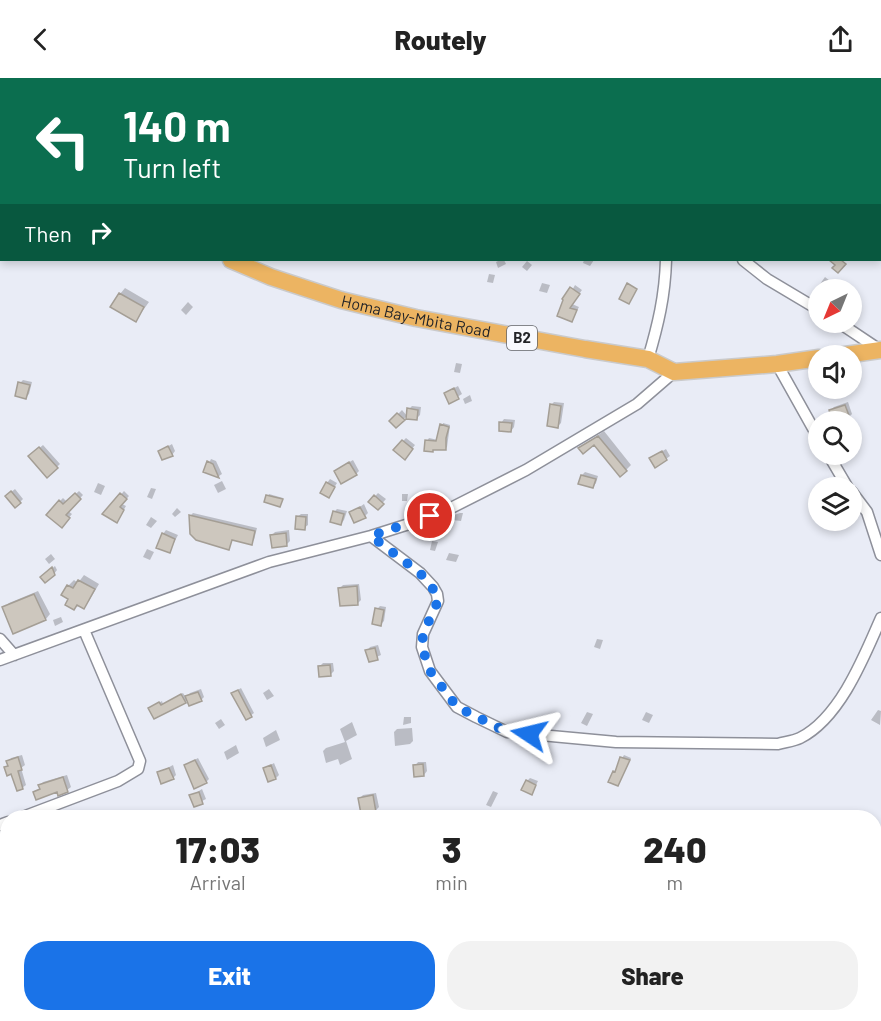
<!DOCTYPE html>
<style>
:root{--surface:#fff;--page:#f2f2f2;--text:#222;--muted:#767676;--accent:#1a73e8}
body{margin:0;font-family:Barlow,sans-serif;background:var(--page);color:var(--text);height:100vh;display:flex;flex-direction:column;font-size:22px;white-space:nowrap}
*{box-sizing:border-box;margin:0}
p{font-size:20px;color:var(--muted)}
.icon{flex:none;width:33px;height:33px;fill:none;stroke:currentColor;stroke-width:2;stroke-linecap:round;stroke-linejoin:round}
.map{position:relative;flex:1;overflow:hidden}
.side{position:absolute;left:0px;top:732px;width:882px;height:212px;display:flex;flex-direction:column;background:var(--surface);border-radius:24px 24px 0 0;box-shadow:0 3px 9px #0003}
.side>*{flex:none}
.guide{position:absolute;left:0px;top:0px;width:882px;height:183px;box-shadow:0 3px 9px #0003;background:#0b6e4f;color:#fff;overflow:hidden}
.needle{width:39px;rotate:223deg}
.tools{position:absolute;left:808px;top:201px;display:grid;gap:12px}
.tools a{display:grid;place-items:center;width:54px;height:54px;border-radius:50%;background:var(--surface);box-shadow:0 3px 9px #0003;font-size:30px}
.pin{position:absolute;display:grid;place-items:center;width:51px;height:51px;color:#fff;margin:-26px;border:3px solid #fff;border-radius:50%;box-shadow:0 2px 6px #0007}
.me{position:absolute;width:66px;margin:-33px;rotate:280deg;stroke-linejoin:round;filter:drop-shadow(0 0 4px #0008)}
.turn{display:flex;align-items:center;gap:21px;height:126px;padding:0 24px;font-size:27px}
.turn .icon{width:78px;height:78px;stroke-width:2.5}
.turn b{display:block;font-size:42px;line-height:51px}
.then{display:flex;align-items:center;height:57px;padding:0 24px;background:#0003;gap:12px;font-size:22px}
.eta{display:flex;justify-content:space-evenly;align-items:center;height:102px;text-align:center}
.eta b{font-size:36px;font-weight:800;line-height:42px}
.button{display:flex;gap:12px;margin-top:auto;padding:12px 24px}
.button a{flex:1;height:69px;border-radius:24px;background:var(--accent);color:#fff;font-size:24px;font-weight:800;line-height:69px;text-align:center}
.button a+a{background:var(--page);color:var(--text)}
header{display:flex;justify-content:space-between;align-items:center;height:78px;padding:0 24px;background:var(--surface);font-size:27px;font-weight:800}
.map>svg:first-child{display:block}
.shadow{fill:#0003}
.building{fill:#cdc7be;stroke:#a49e95;stroke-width:1.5}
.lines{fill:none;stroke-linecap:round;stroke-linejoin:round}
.minor-casing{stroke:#8e909a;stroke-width:13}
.trunk-casing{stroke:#cacacb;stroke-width:19}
.minor{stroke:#fff;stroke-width:10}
.trunk{stroke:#ecb462;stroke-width:16}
.route{stroke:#1a73e8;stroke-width:10;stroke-dasharray:0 18}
.labels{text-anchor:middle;stroke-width:6;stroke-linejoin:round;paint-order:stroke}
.shield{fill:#f8f9fe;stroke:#636468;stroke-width:1.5}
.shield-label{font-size:15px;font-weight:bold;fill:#232428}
.street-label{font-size:16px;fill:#232428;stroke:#f8f9fe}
</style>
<header><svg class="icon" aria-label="back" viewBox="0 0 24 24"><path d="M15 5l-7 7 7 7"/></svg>Routely<svg class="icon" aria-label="share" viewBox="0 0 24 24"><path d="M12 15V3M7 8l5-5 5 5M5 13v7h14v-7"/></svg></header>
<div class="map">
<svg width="881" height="943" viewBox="0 0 881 943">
<rect width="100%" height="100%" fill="#e9ecf6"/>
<path class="shadow" d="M416 0H428L415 2Z
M500 182H504L506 186 498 190 496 184Z
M584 182H594L590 188 583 185Z
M527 183 532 187 527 193 522 189Z
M489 196 495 197 493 205 487 204Z
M825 199 830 203 825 212H819V215L815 213Z
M542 205 550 207 547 215 539 213Z
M835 205 839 209 837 212H829Z
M575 207 582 212 572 226 579 229 572 242 559 237Z
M125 210 149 224 136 242 120 216Z
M188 224 193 229 186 237 181 232Z
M456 285 462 286 460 295 454 294Z
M23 302 32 304 29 316 26 319 20 305Z
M458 308 462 316 449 324 445 315Z
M470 317 472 323 465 326 463 321Z
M554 324 564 325 561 345 558 348 551 327Z
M848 324 852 336 849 339 831 332 834 329Z
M412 328 421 329 420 337 416 341 406 339 396 348 391 343 402 332 408 339 409 331Z
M504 341 515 342 514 349 511 353 501 345Z
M443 345 450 347 447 369 445 371 435 370 432 373 427 363 429 360 438 362Z
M604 353 631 387 626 392 594 365 580 370Z
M406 360 415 367 408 376 403 363Z
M172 366 175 373 172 377 160 373Z
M43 367 60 386 47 398 30 378Z
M666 371 670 378 666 381 651 380Z
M211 381 216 383 222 396 219 398 205 394Z
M353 382 359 393 356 396 339 390Z
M585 394 598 398 596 405 593 409 582 397Z
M330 401 337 405 329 418 327 405Z
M222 403 226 411 218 415 214 407Z
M98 405 105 408 101 417 94 414Z
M151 410 156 411 152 421 147 419Z
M15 411 23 421 20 424 10 415Z
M79 413 83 417 68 433 72 436 62 448 60 423 63 420 67 424Z
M124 413 129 418 122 426 126 428 119 440 104 436Z
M378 415 386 421 378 430 370 424Z
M269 416 283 420 281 426 266 423Z
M402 416H408L407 423H402Z
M364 426 368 435 365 438 351 435Z
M177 430 181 434 175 439 172 436Z
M337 431 347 433 344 442 341 446 334 434Z
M193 435 257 450 254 462 251 465 233 461 229 470 190 438Z
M460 435H463L461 443 452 442 454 437Z
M301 436H308V447L304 450 297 439Z
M151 439 157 443 151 450 146 447Z
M166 452 178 457 169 474 163 456Z
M289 452 290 463 287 466 271 458 275 454Z
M432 463 438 464 435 473 430 472Z
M147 471 154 474 150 482 143 479Z
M449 475 459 477 456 484 446 482Z
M51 476 55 481 49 486 45 481Z
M55 488 57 492 54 496H45Z
M84 497 99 506 89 523 84 529 79 526 74 530 68 508 74 502 78 505Z
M359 506 361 522 357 526 340 510 343 507Z
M38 513 50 536 46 541 14 555 4 530 9 525Z
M380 528 386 529 384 543 380 547 377 531Z
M61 539 63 544 55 548 53 542Z
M597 561 603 562 600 571 594 569Z
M378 567 381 577 370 582 367 573 370 569Z
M323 585H333L334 593 331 596 319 589Z
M241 610 254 635 247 640 236 613Z
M201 611 204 619 201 622 188 621 185 624 150 630 162 623 163 626 183 615 186 620 190 615Z
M269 611 274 618 267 622 263 615Z
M878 632 881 633 880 647 871 642Z
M587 634 593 636 587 648 581 645Z
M646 634 653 637 649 645 642 642Z
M404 639H411V645L403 647Z
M221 641 225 647 219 651 215 645Z
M352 644 357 657 346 663 352 681 340 687 338 681 326 685 323 673 326 670 345 664 340 651Z
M412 650 413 663 410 666 395 668 394 654 397 651Z
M276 652 280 662 266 669 263 660Z
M236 667 239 675 227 682 224 674Z
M22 677 25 687 21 690 26 707 22 710 12 694 6 690 11 680Z
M624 677 631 680 618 706 614 694Z
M198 680 209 701 206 704 189 685Z
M418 684H426L427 693 424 697 415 688Z
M274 685 279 697 276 700 264 691Z
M173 687 176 697 173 700 158 695Z
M67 697 71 709 67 712 35 714 41 710 40 708 43 704Z
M530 700 538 703 532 715 527 703Z
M202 711 206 721 194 727 191 718Z
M493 713 498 715 491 729 486 727Z
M376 715 379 729 376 732 360 720 363 717Z
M880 855H881V865L876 860Z
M8 863V875L3 877 0 874V867Z
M8 904V918L1 922 0 908Z
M685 936H697L699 937 695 943H685L682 941Z"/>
<path class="building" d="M829 182H841L846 186 838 195 832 190 835 187Z
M627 205 637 211 629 226 619 221Z
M570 209 580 216 570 230 577 232 572 244 557 238 563 222 562 221Z
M119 215 144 229 136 244 110 229Z
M18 304 30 307 26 321 15 318Z
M454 310 459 321 449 326 444 315Z
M550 326 561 328 558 350 547 348Z
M845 327 850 340 833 344 829 332Z
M407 330 418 332 417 342 406 341Z
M397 335 405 342 396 350 389 343Z
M499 344 512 345 511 354 499 353Z
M440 346 449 349 446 360V372H433V374L424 373 425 362 436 363Z
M598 358 627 393 620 399 594 367 583 376 578 370Z
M402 362 413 371 405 382 393 372Z
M168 368 173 378 162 382 158 373Z
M39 369 58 390 47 400 28 378Z
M662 373 667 382 655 390 649 380Z
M207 383 213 386 219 400 203 394Z
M349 384 357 397 341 406 334 393Z
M581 397 596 401 593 410 578 406Z
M326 404 335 409 329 420 320 415Z
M11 413 21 425 15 430 5 418Z
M75 415 81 421 66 437 70 440 62 450 46 437 59 422 63 426Z
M120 415 127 421 120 429 124 432 117 445 102 436Z
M266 417 283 421 280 429 264 424Z
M374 417 384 426 378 432 368 424Z
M360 429 366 440 354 445 349 434Z
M333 433 344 436 341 447 330 444Z
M189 437 255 453 252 467 232 462 229 472 196 462 190 456Z
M296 438 306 439 305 452 295 451Z
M162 455 175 461 170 475 156 470Z
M286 455 287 468 272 470 270 457Z
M52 489 55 497 45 505 40 499Z
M78 502 95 511 84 531 77 527 74 532 65 527 68 521 61 517 67 507 73 510Z
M357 508 358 527 340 528 338 510Z
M34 516 46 542 13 556 2 529Z
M375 530 384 532 381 548 372 546Z
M375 570 378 582 369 584 365 572Z
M330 587 331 598 319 599 318 588Z
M238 612 252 639 246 642 231 615Z
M198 614 202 623 189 628 185 618Z
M181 616 186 625 154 641 148 630 159 624 161 627Z
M18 679 22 692 18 693 23 711 17 713 11 696 7 698 4 689 8 688 6 683Z
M620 679 630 682 618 708 608 704 613 693 615 694Z
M195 682 207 705 194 711 184 687Z
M423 686 424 698 414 699 413 687Z
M271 687 276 701 268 704 263 690Z
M169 690 174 701 161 706 157 694Z
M63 699 68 714 58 718 57 714 36 722 33 714 40 711 38 707Z
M526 702 536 707 532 717 521 712Z
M199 714 203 726 194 729 189 717Z
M373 717 376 734 361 736 358 720Z"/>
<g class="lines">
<defs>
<path id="minor" d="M635 0 636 2
M668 2 669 0
M0 75 2 74
M743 182 767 201 819 232
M838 244 880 272
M648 281C658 247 665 218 666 182
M777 286 819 361
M828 376 848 410
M852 414 867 434 881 477
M371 458 420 495 433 509 437 516 438 523 423 556 422 569 430 593 457 629 476 639 507 654 616 664 778 666C785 664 794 663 800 660 840 640 864 579 881 540
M0 561 14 577
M0 582 269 484 371 458 409 446 451 430 526 392 637 326 674 294
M20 740 118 703 138 691 140 683 84 552
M0 747 8 744"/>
<g id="trunk">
<path d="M0 26 2 28"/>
<path id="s1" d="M231 182 271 199 341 222 416 240 585 271 648 281 674 294 777 286 819 280"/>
<path d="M838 278 881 272"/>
</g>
</defs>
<use href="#minor" class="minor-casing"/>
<use href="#trunk" class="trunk-casing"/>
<use href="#minor" class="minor"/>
<use href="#trunk" class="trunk"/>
</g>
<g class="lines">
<path class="route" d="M430 438 371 458 420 495 437 516 438 523 423 556 422 569 430 593 457 629 507 654 529 656"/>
</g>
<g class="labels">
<rect class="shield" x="507" y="248" width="30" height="24" rx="4.5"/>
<g class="shield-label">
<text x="522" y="265">B2</text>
</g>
<g class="street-label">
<text dy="6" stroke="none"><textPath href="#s1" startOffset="194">Homa Bay-Mbita Road</textPath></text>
</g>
</g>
</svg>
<div class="tools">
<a><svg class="needle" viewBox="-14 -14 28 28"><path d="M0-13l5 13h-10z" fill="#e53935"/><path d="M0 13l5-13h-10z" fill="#767676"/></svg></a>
<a><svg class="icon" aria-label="sound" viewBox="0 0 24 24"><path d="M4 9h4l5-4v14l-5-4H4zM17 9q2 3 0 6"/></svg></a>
<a><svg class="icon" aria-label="search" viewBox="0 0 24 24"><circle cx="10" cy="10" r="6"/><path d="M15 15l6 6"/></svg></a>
<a><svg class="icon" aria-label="layers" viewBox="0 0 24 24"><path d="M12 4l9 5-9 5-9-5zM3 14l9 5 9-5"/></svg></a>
</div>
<div class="pin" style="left:430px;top:438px;background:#d93025"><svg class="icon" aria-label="arrive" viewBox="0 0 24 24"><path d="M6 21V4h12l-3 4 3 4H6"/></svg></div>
<svg class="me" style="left:529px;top:656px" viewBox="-20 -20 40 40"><path d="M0-17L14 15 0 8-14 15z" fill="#1a73e8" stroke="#fff" stroke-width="4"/></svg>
<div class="guide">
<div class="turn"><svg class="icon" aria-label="left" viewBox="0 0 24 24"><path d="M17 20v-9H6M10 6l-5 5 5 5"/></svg><div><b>140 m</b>Turn left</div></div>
<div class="then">Then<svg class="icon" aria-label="right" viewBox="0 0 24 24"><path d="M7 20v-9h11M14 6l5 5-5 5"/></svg></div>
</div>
<section class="side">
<div class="eta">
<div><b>17:03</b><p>Arrival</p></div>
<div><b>3</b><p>min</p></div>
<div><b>240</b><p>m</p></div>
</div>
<div class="button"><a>Exit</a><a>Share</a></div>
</section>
</div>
